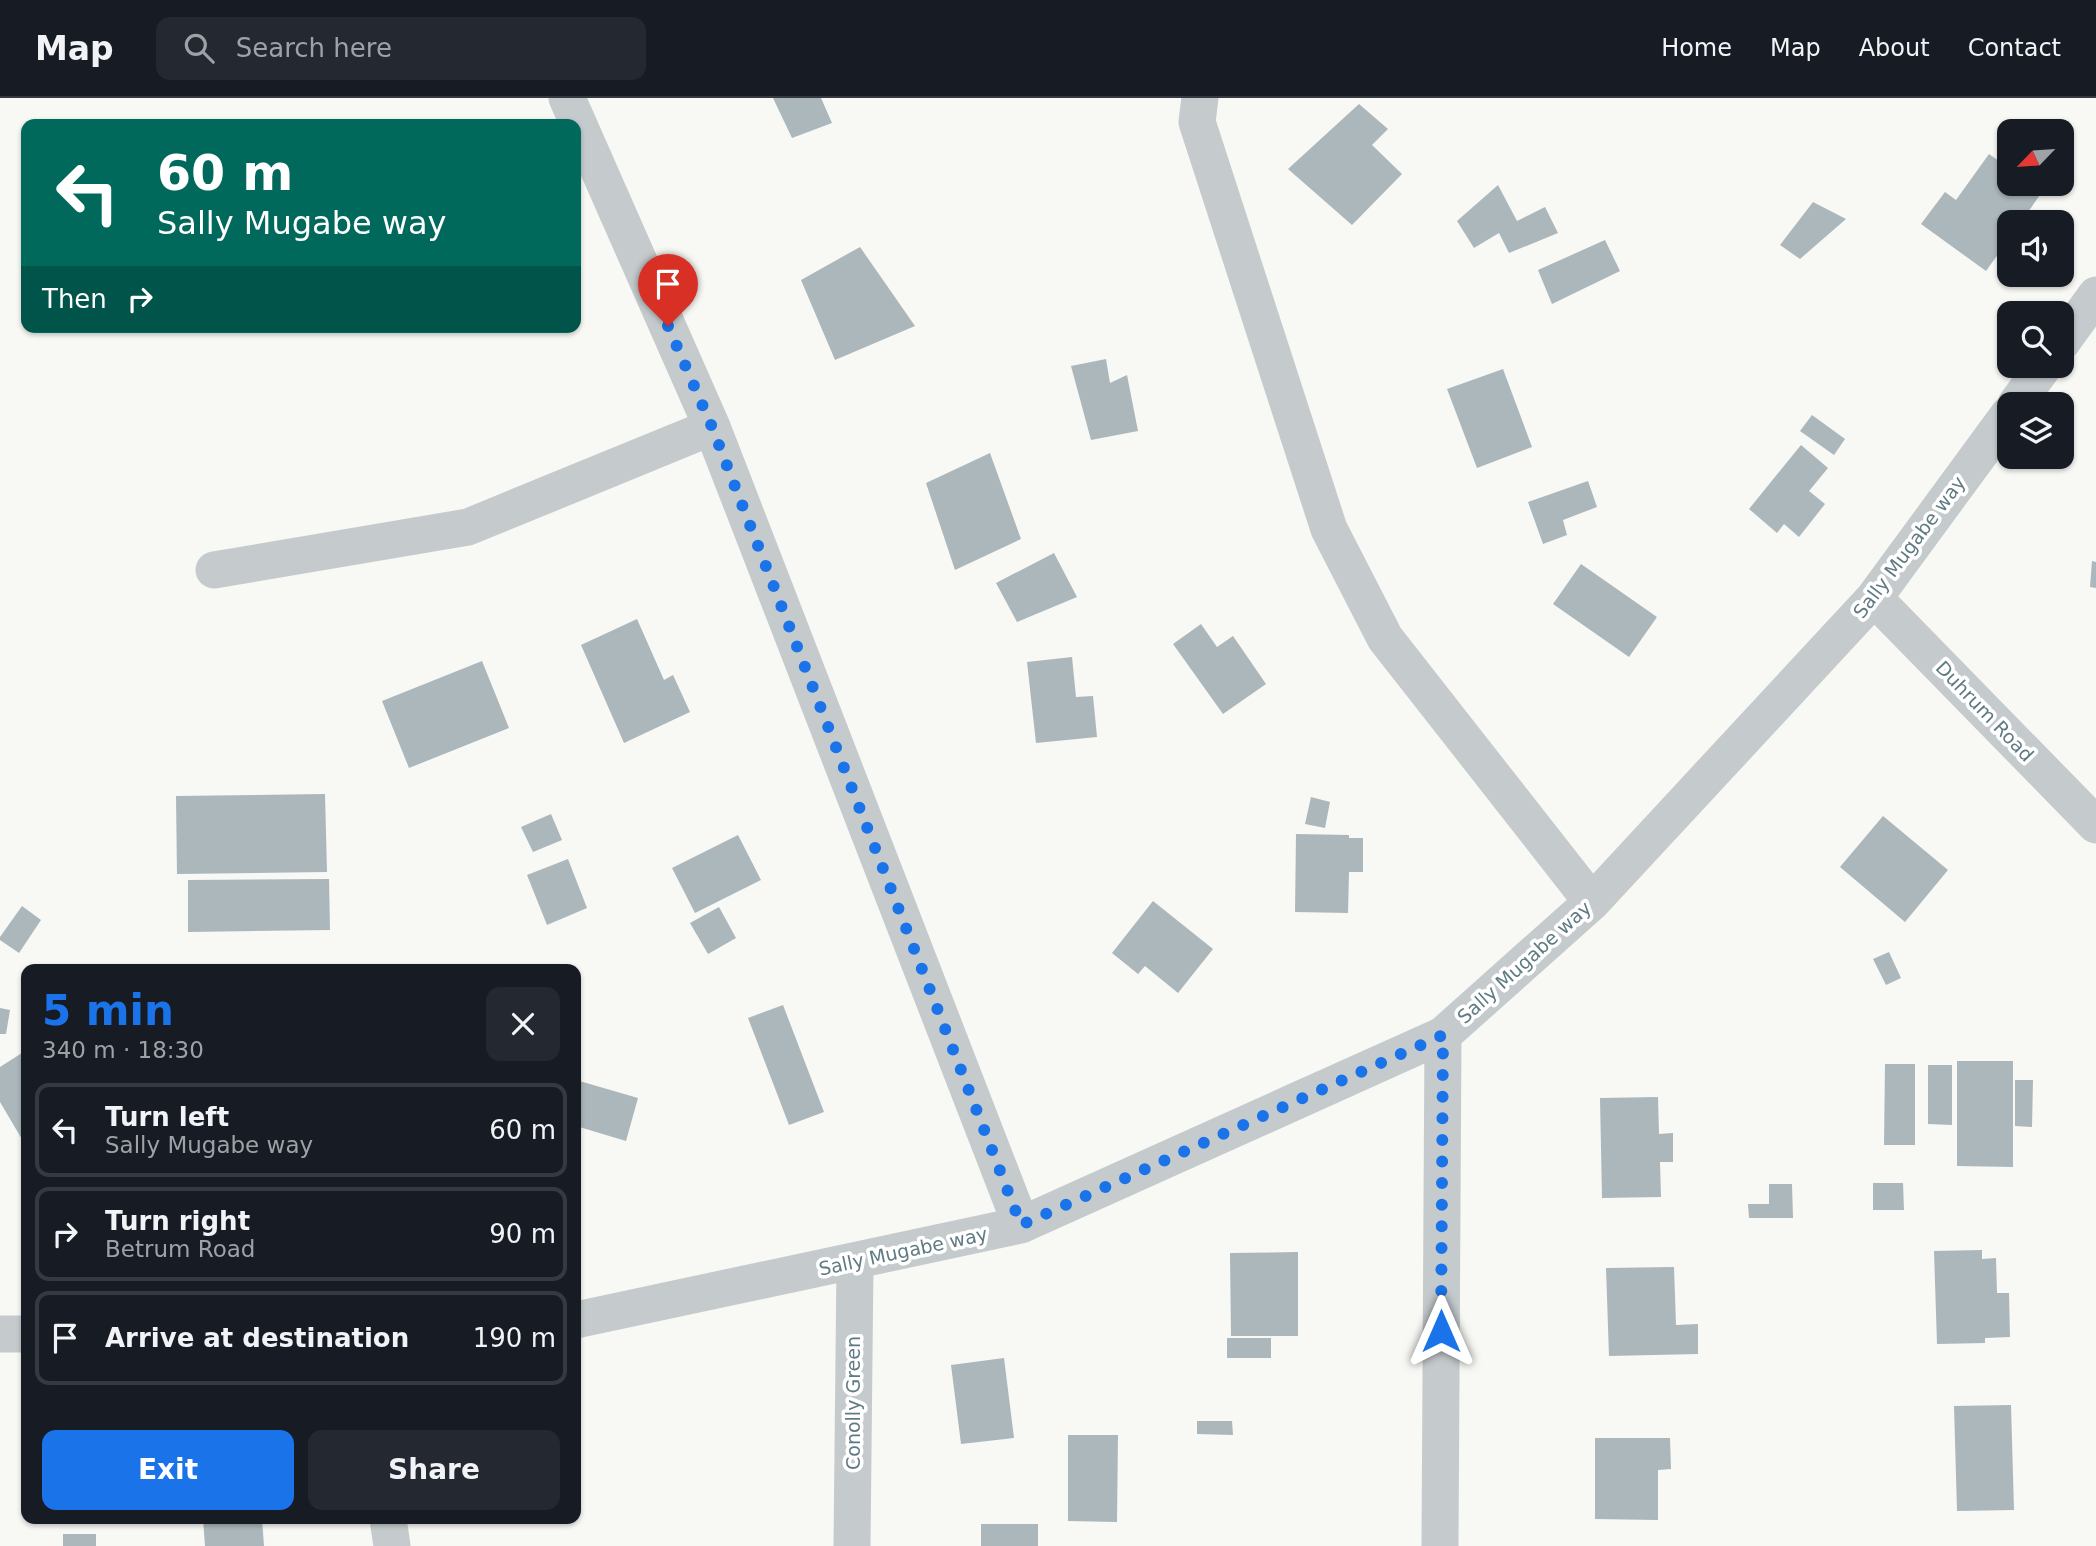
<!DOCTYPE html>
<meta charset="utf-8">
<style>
:root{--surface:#171b24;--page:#242831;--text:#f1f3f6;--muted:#9ea1a6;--line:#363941;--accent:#1a73e8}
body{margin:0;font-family:"DejaVu Sans",sans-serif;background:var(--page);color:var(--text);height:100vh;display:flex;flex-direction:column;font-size:26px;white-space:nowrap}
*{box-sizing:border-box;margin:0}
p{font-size:23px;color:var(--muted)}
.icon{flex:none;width:38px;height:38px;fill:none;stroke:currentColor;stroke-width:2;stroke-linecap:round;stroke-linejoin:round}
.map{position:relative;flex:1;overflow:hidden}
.sheet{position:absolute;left:21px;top:866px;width:560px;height:560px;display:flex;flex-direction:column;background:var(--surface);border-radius:14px;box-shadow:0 2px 5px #0004}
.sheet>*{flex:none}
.banner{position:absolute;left:21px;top:21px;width:560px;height:214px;border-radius:14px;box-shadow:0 2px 5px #0004;background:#00695c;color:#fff;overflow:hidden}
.needle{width:46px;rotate:245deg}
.controls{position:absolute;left:1997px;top:21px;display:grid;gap:14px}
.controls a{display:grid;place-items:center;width:77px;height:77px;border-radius:14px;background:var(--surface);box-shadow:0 2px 5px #0004;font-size:35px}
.pin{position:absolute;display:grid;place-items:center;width:60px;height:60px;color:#fff;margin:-72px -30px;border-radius:50% 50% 50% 0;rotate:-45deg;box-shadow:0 0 7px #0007}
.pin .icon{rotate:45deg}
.me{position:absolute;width:77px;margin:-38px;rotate:0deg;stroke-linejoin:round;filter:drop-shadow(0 0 5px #0008)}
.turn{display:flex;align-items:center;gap:24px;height:147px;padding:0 21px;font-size:32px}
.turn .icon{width:91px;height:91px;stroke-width:2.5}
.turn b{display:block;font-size:49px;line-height:60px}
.then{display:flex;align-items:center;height:66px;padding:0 21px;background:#0003;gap:14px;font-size:26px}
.round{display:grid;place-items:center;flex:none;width:74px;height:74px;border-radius:14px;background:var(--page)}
.overview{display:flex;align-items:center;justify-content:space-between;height:119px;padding:0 21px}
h1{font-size:42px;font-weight:700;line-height:52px;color:var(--accent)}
.action{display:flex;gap:14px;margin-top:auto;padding:14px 21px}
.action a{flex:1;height:80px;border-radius:14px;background:var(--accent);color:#fff;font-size:28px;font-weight:700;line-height:80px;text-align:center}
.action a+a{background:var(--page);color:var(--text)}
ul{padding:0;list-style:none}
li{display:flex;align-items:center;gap:21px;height:94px;margin:0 14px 10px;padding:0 7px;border:4px solid var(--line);border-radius:14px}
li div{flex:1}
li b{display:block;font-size:26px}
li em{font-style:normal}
header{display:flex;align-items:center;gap:42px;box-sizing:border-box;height:98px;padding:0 35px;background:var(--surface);border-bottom:2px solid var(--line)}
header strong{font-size:33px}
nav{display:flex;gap:38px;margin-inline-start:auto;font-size:24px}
.search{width:490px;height:63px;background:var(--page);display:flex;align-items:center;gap:18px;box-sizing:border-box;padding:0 24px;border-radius:14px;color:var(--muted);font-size:26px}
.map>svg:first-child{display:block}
.building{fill:#abb7bb}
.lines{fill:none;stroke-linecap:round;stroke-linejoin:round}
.minor{stroke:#c5cbcd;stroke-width:37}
.route{stroke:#1a73e8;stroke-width:12;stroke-dasharray:0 21.6}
.labels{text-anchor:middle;stroke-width:7;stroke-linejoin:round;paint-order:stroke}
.street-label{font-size:19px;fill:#607a83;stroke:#fff}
</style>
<header>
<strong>Map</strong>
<div class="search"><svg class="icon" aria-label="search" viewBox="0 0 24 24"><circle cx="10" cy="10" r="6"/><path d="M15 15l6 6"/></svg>Search here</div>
<nav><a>Home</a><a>Map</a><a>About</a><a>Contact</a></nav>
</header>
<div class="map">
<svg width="2096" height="1448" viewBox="0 0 2096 1448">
<rect width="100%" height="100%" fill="#f8f8f5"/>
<path class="building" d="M773 0H821L832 25 792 40Z
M1359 6 1388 31 1372 47 1402 76 1352 127 1288 71Z
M1989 56 2009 70V86H2030L2042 94 2021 124H2009V141L1986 173 1921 126 1945 94 1956 102Z
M1498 87 1517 123 1545 109 1558 135 1509 155 1499 135 1474 150 1457 123Z
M1813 104 1846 121 1800 161 1780 147Z
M1605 142 1620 173 1552 206 1538 172Z
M860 149 915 228 835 262 801 182Z
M1106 261 1110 285 1127 277 1138 333 1091 342 1071 268Z
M1503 271 1532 349 1477 370 1447 291Z
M1812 317 1845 341 1834 357 1800 333Z
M1801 347 1828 370 1809 393 1825 406 1799 439 1784 426 1777 435 1749 411Z
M990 355 1021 441 955 472 926 385Z
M1588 383 1597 409 1563 422 1567 437 1543 446 1528 404Z
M1054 455 1077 499 1017 524 996 485Z
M2092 463 2096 464V490L2090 489Z
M1581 466 1657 519 1629 559 1553 506Z
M637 521 664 582 673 577 690 614 624 645 581 547Z
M1201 526 1217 549 1233 538 1266 586 1223 616 1173 546Z
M1072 559 1076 599 1093 598 1097 639 1036 645 1027 564Z
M482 563 509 630 409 670 382 603Z
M325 696 327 774 177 776 176 698Z
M1311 699 1330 704 1325 730 1305 726Z
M551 716 562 742 533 754 521 729Z
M1883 718 1948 772 1905 824 1840 769Z
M1296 736 1349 737V740H1363V774H1349L1348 815 1295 814Z
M738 737 761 782 695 815 672 770Z
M568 761 587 810 547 827 527 777Z
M329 781 330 832 188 834V782Z
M1153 803 1213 851 1178 895 1145 868 1138 876 1112 855Z
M22 808 41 822 19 855 0 842V839Z
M719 809 736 840 708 856 690 825Z
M1889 854 1901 880 1886 887 1873 861Z
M783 907 824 1014 789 1027 748 920Z
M0 910 10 912 6 936H0Z
M25 953 26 955V1048L0 1004V969Z
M1957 963H2013V1069L1957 1068Z
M1885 966H1915V1047H1884Z
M1928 967H1952V1027L1928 1026Z
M576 982 638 1000 626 1043 576 1028Z
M2015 982H2033L2032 1029 2015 1028Z
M1658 999 1659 1036 1673 1035V1064H1660L1661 1099 1602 1100 1600 1000Z
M1873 1085H1903L1904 1112H1873Z
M1769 1086H1792L1793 1120H1749L1748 1106H1769Z
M1982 1152V1161L1996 1160 1997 1195H2009L2010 1239 1985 1240V1245L1937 1246 1934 1153Z
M1298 1154V1238H1231L1230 1155Z
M1674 1169 1676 1227 1698 1226V1256L1609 1258 1606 1170Z
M1227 1240H1271V1260H1227Z
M1004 1260 1014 1340 961 1346 951 1267Z
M2011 1307 2014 1412 1957 1413 1954 1308Z
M1197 1323H1232L1233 1337 1197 1336Z
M1068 1337H1118L1117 1424 1068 1423Z
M1595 1340H1670L1671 1371 1658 1372V1422L1595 1421Z
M203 1421H262L264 1448H205Z
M981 1426H1038V1448H981Z
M63 1436H96V1448H63Z"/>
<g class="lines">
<path class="minor" d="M567 0 712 329 1021 1127
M1200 0 1197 24 1329 431 1385 540 1592 804
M2062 244 2096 197
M2016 306 2044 268
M214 472 468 429 712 329
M1874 500 2096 727
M576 1222 1021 1127 1443 937 1592 804 1874 500 2009 316
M0 1236H26
M388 1421 392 1448
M852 1448 855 1163
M1440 1448 1443 937"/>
</g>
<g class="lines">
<path class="route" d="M668 228 712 329 1021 1127 1443 937 1441 1233"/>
</g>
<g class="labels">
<g class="street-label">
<text transform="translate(1909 449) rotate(-53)" y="7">Sally Mugabe way</text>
<text transform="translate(1985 613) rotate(46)" y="7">Duhrum Road</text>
<text transform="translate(1524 864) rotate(-42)" y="7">Sally Mugabe way</text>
<text transform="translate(903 1153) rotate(-12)" y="7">Sally Mugabe way</text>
<text transform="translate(853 1305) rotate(-90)" y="7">Conolly Green</text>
</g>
</g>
</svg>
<div class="controls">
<a><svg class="needle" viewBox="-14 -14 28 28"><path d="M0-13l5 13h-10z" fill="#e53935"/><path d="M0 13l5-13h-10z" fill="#9ea1a6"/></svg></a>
<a><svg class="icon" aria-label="sound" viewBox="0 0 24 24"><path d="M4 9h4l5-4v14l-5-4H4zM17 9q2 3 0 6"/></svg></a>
<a><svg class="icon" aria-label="search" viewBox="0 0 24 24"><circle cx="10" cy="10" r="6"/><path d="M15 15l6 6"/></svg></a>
<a><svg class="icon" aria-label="layers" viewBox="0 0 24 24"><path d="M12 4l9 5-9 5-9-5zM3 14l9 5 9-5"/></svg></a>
</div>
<div class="pin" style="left:668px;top:228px;background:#d93025"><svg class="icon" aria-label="arrive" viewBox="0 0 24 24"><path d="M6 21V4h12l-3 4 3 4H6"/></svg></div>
<svg class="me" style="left:1441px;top:1233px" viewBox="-20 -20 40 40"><path d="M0-17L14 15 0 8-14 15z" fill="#1a73e8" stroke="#fff" stroke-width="4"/></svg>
<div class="banner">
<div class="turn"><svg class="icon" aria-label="left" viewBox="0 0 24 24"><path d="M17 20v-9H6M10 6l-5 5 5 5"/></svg><div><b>60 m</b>Sally Mugabe way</div></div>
<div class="then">Then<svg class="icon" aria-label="right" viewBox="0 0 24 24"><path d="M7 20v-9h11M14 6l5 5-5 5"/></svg></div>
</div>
<section class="sheet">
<div class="overview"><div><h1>5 min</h1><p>340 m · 18:30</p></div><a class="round"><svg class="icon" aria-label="close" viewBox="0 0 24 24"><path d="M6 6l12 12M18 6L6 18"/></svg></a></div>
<ul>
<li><svg class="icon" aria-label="left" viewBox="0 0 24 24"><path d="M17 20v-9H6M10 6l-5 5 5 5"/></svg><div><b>Turn left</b><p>Sally Mugabe way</p></div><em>60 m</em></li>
<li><svg class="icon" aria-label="right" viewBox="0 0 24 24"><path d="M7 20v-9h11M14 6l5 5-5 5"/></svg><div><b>Turn right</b><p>Betrum Road</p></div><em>90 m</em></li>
<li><svg class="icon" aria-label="arrive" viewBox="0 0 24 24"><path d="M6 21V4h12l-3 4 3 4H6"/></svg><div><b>Arrive at destination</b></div><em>190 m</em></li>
</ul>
<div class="action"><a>Exit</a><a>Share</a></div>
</section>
</div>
